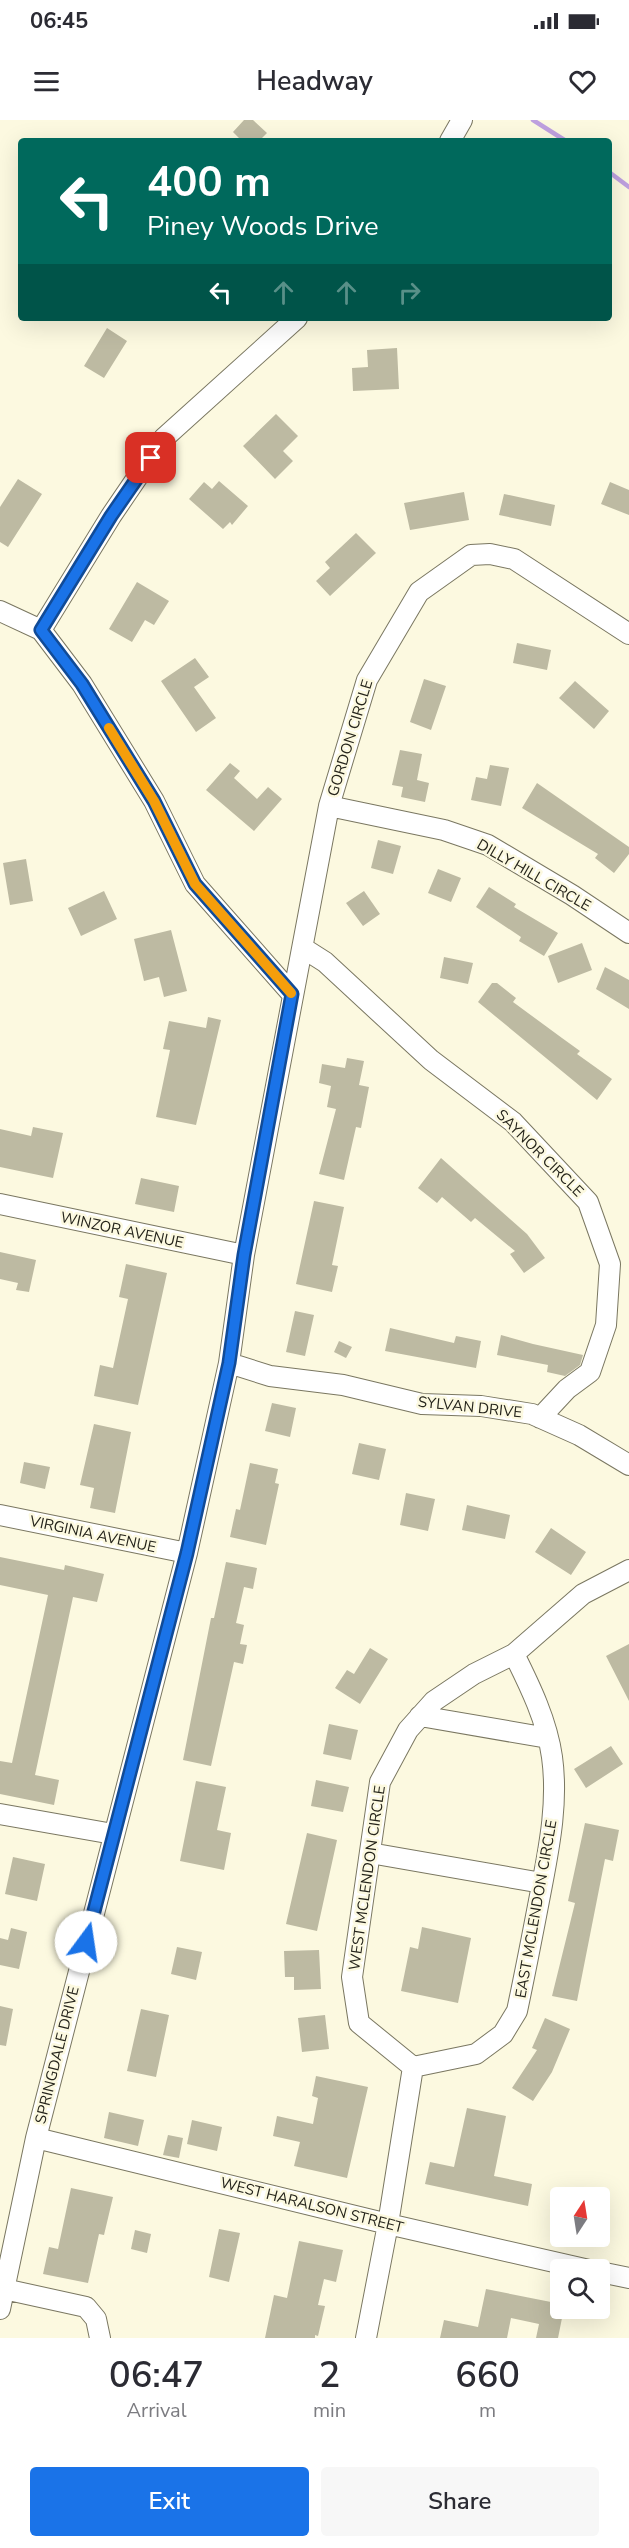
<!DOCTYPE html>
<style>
:root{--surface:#fff;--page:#f7f7f7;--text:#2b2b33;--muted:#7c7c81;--accent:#1a73e8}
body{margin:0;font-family:"Nunito Sans",sans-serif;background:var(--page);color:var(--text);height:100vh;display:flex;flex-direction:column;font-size:22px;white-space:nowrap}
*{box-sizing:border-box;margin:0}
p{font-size:20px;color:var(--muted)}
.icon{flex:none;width:33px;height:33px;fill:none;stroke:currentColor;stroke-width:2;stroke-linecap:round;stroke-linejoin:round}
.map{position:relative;height:2218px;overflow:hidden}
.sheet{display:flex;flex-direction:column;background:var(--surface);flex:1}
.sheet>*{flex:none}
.guide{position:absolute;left:18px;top:18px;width:594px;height:183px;border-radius:6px;box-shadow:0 6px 24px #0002;background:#00695c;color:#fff;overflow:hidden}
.needle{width:39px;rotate:12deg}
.buttons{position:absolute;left:550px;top:2067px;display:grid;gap:12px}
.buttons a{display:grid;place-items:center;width:60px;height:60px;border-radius:6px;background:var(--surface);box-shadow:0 6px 24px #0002;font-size:30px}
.pin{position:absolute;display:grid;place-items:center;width:51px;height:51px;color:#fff;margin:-26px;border-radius:12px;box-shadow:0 3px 9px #0006}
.me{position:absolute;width:66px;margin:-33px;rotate:14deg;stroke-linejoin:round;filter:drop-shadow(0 0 4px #0008)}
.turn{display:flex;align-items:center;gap:21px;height:126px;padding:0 30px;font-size:27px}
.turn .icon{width:78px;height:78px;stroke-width:2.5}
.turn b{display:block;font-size:42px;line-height:51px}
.lanes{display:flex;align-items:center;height:57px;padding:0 30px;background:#0003;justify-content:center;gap:30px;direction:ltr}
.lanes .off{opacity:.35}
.eta{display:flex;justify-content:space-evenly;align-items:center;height:102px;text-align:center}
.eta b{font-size:36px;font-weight:600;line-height:42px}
.action{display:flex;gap:12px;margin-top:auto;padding:12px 30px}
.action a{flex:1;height:69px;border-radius:6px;background:var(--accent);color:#fff;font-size:24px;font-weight:600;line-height:69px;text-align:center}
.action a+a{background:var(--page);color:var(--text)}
.status{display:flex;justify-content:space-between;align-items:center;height:42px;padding:0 30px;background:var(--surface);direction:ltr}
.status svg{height:16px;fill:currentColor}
header{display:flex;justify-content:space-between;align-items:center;height:78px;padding:0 30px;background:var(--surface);font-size:27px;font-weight:600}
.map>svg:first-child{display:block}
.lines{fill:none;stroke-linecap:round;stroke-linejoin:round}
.stream{stroke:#bea0df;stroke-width:4.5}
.building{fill:#bdbaa2}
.minor-casing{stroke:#7a7761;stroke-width:22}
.minor{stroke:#fff;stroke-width:20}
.route-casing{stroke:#114b97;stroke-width:15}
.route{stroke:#1a73e8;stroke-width:10}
.slow{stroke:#f59e0b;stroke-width:10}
.labels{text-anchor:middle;stroke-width:5;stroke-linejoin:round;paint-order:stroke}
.street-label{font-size:15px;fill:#25241b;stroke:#fcf9e0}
</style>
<div class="status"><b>06:45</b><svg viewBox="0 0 49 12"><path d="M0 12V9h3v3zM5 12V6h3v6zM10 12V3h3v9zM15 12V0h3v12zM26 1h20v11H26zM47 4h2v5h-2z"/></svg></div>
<header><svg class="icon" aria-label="menu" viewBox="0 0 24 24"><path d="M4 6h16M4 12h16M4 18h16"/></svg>Headway<svg class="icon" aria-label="heart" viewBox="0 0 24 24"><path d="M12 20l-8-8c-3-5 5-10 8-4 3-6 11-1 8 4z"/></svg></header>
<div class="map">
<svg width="629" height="2218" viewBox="0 0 629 2218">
<rect width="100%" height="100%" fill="#fcf9e0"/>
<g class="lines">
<path class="stream" d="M533 0 566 21
M609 52 629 67"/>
</g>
<path class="building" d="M244 0H253L267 13 259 21H242L233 12Z
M107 208 127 221 104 258 84 246Z
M397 228 399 269 353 271 352 248 368 247 367 230Z
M276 294 298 316 283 331 293 341 275 359 243 326Z
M18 359 42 374 8 427 0 422V387Z
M219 361 248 386 232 405 230 402 223 409 189 379 204 362 212 369Z
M610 362 629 370V395L601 384Z
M464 372 469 400 410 410 404 383Z
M504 374 555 385 551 406 499 395Z
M356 413 376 433 330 476 316 461 330 448 325 442Z
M137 462 169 481 154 505 145 500 132 522 109 509Z
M517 523 551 530 547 550 513 543Z
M195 538 209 557 194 567 216 598 196 612 161 561Z
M424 559 446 566 431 610 410 602Z
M575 561 609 591 594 609 559 578Z
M400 630 422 634 417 660 429 663 425 682 401 677 403 667 392 665Z
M230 643 240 651 234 658 257 679 268 667 282 679 254 711 206 670Z
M490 645 509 648 501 686 471 680 476 657 487 659Z
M537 663 629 727V734L614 753 595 738 598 734 522 688Z
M378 720 401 726 393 754 371 748Z
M26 739 33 781 10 785 3 743Z
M438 749 461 758 451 782 428 773Z
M489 767 516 784 514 787 558 813 544 836 519 821 521 817 476 787Z
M104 771 117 799 81 816 68 788Z
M364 771 380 794 363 806 346 783Z
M171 810 187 871 164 877 159 857 144 861 134 819Z
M582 823 592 850 558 863 548 836Z
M444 837 473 843 468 864 440 858Z
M605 847 629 860V889L596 869Z
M492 863H497L516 878 513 882 562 918 580 931 577 934 612 959 597 980 478 882Z
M208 897 221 900 196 1005 156 997 170 930 163 929 169 901 206 908Z
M347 938 364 941 359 965 369 967 361 1008 356 1007 344 1060 319 1054 336 989 327 987 331 966 319 963 322 944 345 948Z
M33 1007 63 1013 53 1058 0 1047V1009L31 1016Z
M441 1038 527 1114 545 1138 524 1153 510 1134 515 1131 475 1098 471 1102 442 1077 437 1083 418 1068Z
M141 1058 179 1066 174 1092 135 1084Z
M314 1081 344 1087 332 1145 338 1146 332 1172 296 1164Z
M0 1132 36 1140 29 1172 16 1170 18 1163 0 1159Z
M126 1144 167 1153 138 1285 94 1276 100 1245 113 1248 128 1179 119 1177Z
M295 1191 314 1195 305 1236 286 1232Z
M390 1208 454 1223 456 1216 481 1221 476 1248 385 1231Z
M501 1215 533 1224 583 1235 580 1245 565 1256 547 1252 548 1245 497 1235Z
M339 1221 352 1227 346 1238 334 1232Z
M272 1283 296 1288 290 1317 265 1311Z
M94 1304 131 1312 115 1393 90 1388 94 1368 80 1365Z
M359 1323 386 1329 379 1360 352 1354Z
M24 1342 50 1347 45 1369 20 1363Z
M250 1343 278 1349 275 1363 279 1364 266 1425 230 1417 236 1389 240 1390Z
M406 1373 435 1379 428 1411 400 1405Z
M467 1385 510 1395 505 1419 462 1410Z
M551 1408 586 1432 571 1455 535 1432Z
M0 1437 64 1450 65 1445 104 1454 97 1482 73 1477 35 1655 59 1660 54 1685 0 1674V1641L12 1643 48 1475 0 1465Z
M226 1442 257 1448 253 1469 244 1467 236 1503 244 1505 240 1524 247 1525 243 1544 234 1542 211 1646 183 1640 211 1498H214Z
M629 1524V1581L606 1536Z
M370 1528 388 1539 360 1584 335 1568 347 1550 354 1554Z
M329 1604 358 1610 351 1640 323 1634Z
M611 1626 623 1644 586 1668 574 1649Z
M316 1660 349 1667 343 1692 311 1686Z
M196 1661 226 1667 217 1710 231 1713 224 1750 180 1741Z
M585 1703 619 1710 613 1741 605 1739 577 1881 552 1876 575 1783 568 1781Z
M307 1713 337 1720 317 1811 286 1804Z
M13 1737 45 1744 37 1781 5 1774Z
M422 1807 471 1818 458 1883 401 1871 410 1827 418 1829Z
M11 1808 27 1812 19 1849 0 1845V1818L8 1820Z
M177 1827 202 1832 196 1860 171 1854Z
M319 1830 321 1869 294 1870V1857H285L284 1831Z
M0 1886 13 1889 6 1926 0 1925Z
M141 1889 169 1895 156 1957 127 1951Z
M325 1895 329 1929 302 1932 298 1898Z
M545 1898 570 1909 552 1952 533 1981 512 1968 537 1930 532 1928Z
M316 1956 368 1967 347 2058 294 2046 300 2022 273 2016 277 1996 313 2004 318 1978 312 1976Z
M467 1988 506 1996 494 2056 532 2064 528 2086 425 2064 430 2042 454 2047Z
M109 1992 144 2000 138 2026 104 2018Z
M192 2000 222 2007 217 2031 187 2024Z
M168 2015 183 2018 179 2038 163 2035Z
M71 2068 113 2077 104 2115 99 2114 88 2163 43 2154 49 2127 58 2129Z
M219 2109 240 2113 229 2162 209 2157Z
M135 2110 151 2114 147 2133 131 2129Z
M299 2121 343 2130 336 2162 324 2159 318 2185 325 2186 318 2216 315 2215V2218H265L274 2175 287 2178Z
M486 2169 561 2184V2188H564L558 2218H536L539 2204 511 2198 507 2218H440L444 2200 478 2207Z"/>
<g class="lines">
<defs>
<path id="minor" d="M450 21 462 0
M0 491 41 510 82 564 154 681 195 764 292 874
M41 510 111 396 164 318 297 198
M329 686 444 710 488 725 572 775 629 813
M303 828 325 842 431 940 513 1002 588 1082 610 1144 606 1205 590 1252 567 1269 540 1298
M0 1084 244 1135
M229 1243 270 1256 343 1265 422 1284 481 1286 532 1294 579 1315 629 1345
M0 1395 187 1433
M420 1596 548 1618
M0 1694 113 1714
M370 1733 542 1763
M413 1947 359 1903 352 1857 380 1662 408 1610 434 1581 474 1554 514 1534 583 1474 629 1450
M413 1947 476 1934 503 1914 517 1891C526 1849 534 1807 542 1765 550 1723 558 1680 552 1637 547 1601 530 1566 514 1534
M36 2018 388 2104 589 2150
M600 2152 629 2158
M4 2169 86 2187 96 2199 100 2218
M0 2189 36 2018 187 1433 229 1243 244 1135 329 686 367 560 419 472 471 435 490 434 514 439 629 514
M366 2218 388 2104 413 1947"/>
</defs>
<use href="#minor" class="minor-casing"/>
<use href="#minor" class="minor"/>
</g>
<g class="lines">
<defs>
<path id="route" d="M86 1822 187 1433 229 1243 244 1135 292 874 195 764 154 681 82 564 41 510 111 396 151 338"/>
</defs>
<use href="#route" class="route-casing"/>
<use href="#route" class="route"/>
<path class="slow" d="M109 608 154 681 195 764 291 873"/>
</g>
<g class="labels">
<g class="street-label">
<text transform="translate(350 618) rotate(-73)" y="5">GORDON CIRCLE</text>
<text transform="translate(534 755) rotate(30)" y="5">DILLY HILL CIRCLE</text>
<text transform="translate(540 1033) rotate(45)" y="5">SAYNOR CIRCLE</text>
<text transform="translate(122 1110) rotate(12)" y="5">WINZOR AVENUE</text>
<text transform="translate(470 1287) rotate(6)" y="5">SYLVAN DRIVE</text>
<text transform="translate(93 1414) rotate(12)" y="5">VIRGINIA AVENUE</text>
<text transform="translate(367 1758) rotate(-82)" y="5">WEST MCLENDON CIRCLE</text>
<text transform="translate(536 1789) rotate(-80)" y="5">EAST MCLENDON CIRCLE</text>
<text transform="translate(57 1935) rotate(-76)" y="5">SPRINGDALE DRIVE</text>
<text transform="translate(312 2085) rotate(14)" y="5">WEST HARALSON STREET</text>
</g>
</g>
</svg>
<div class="buttons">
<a><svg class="needle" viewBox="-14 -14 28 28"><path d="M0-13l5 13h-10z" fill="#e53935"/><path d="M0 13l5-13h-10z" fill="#7c7c81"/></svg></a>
<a><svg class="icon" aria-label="search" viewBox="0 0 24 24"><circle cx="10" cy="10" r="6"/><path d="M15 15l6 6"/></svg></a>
</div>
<div class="pin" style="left:151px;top:338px;background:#d93025"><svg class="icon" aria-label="arrive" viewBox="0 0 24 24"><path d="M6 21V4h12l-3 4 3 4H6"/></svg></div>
<svg class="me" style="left:86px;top:1822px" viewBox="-20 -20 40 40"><circle r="19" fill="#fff"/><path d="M0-13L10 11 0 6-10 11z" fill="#1a73e8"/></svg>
<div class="guide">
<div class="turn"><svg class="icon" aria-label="left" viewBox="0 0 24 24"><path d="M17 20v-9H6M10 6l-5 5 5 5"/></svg><div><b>400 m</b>Piney Woods Drive</div></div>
<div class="lanes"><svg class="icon" aria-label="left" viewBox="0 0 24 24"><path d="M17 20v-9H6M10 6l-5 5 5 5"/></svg><svg class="icon off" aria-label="ahead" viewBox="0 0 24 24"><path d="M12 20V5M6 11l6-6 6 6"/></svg><svg class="icon off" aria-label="ahead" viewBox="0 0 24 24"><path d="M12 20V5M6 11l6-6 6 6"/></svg><svg class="icon off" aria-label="right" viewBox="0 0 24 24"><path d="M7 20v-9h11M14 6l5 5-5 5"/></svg></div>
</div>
</div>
<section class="sheet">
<div class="eta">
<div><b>06:47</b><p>Arrival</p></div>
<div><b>2</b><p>min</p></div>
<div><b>660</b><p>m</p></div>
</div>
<div class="action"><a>Exit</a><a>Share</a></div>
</section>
